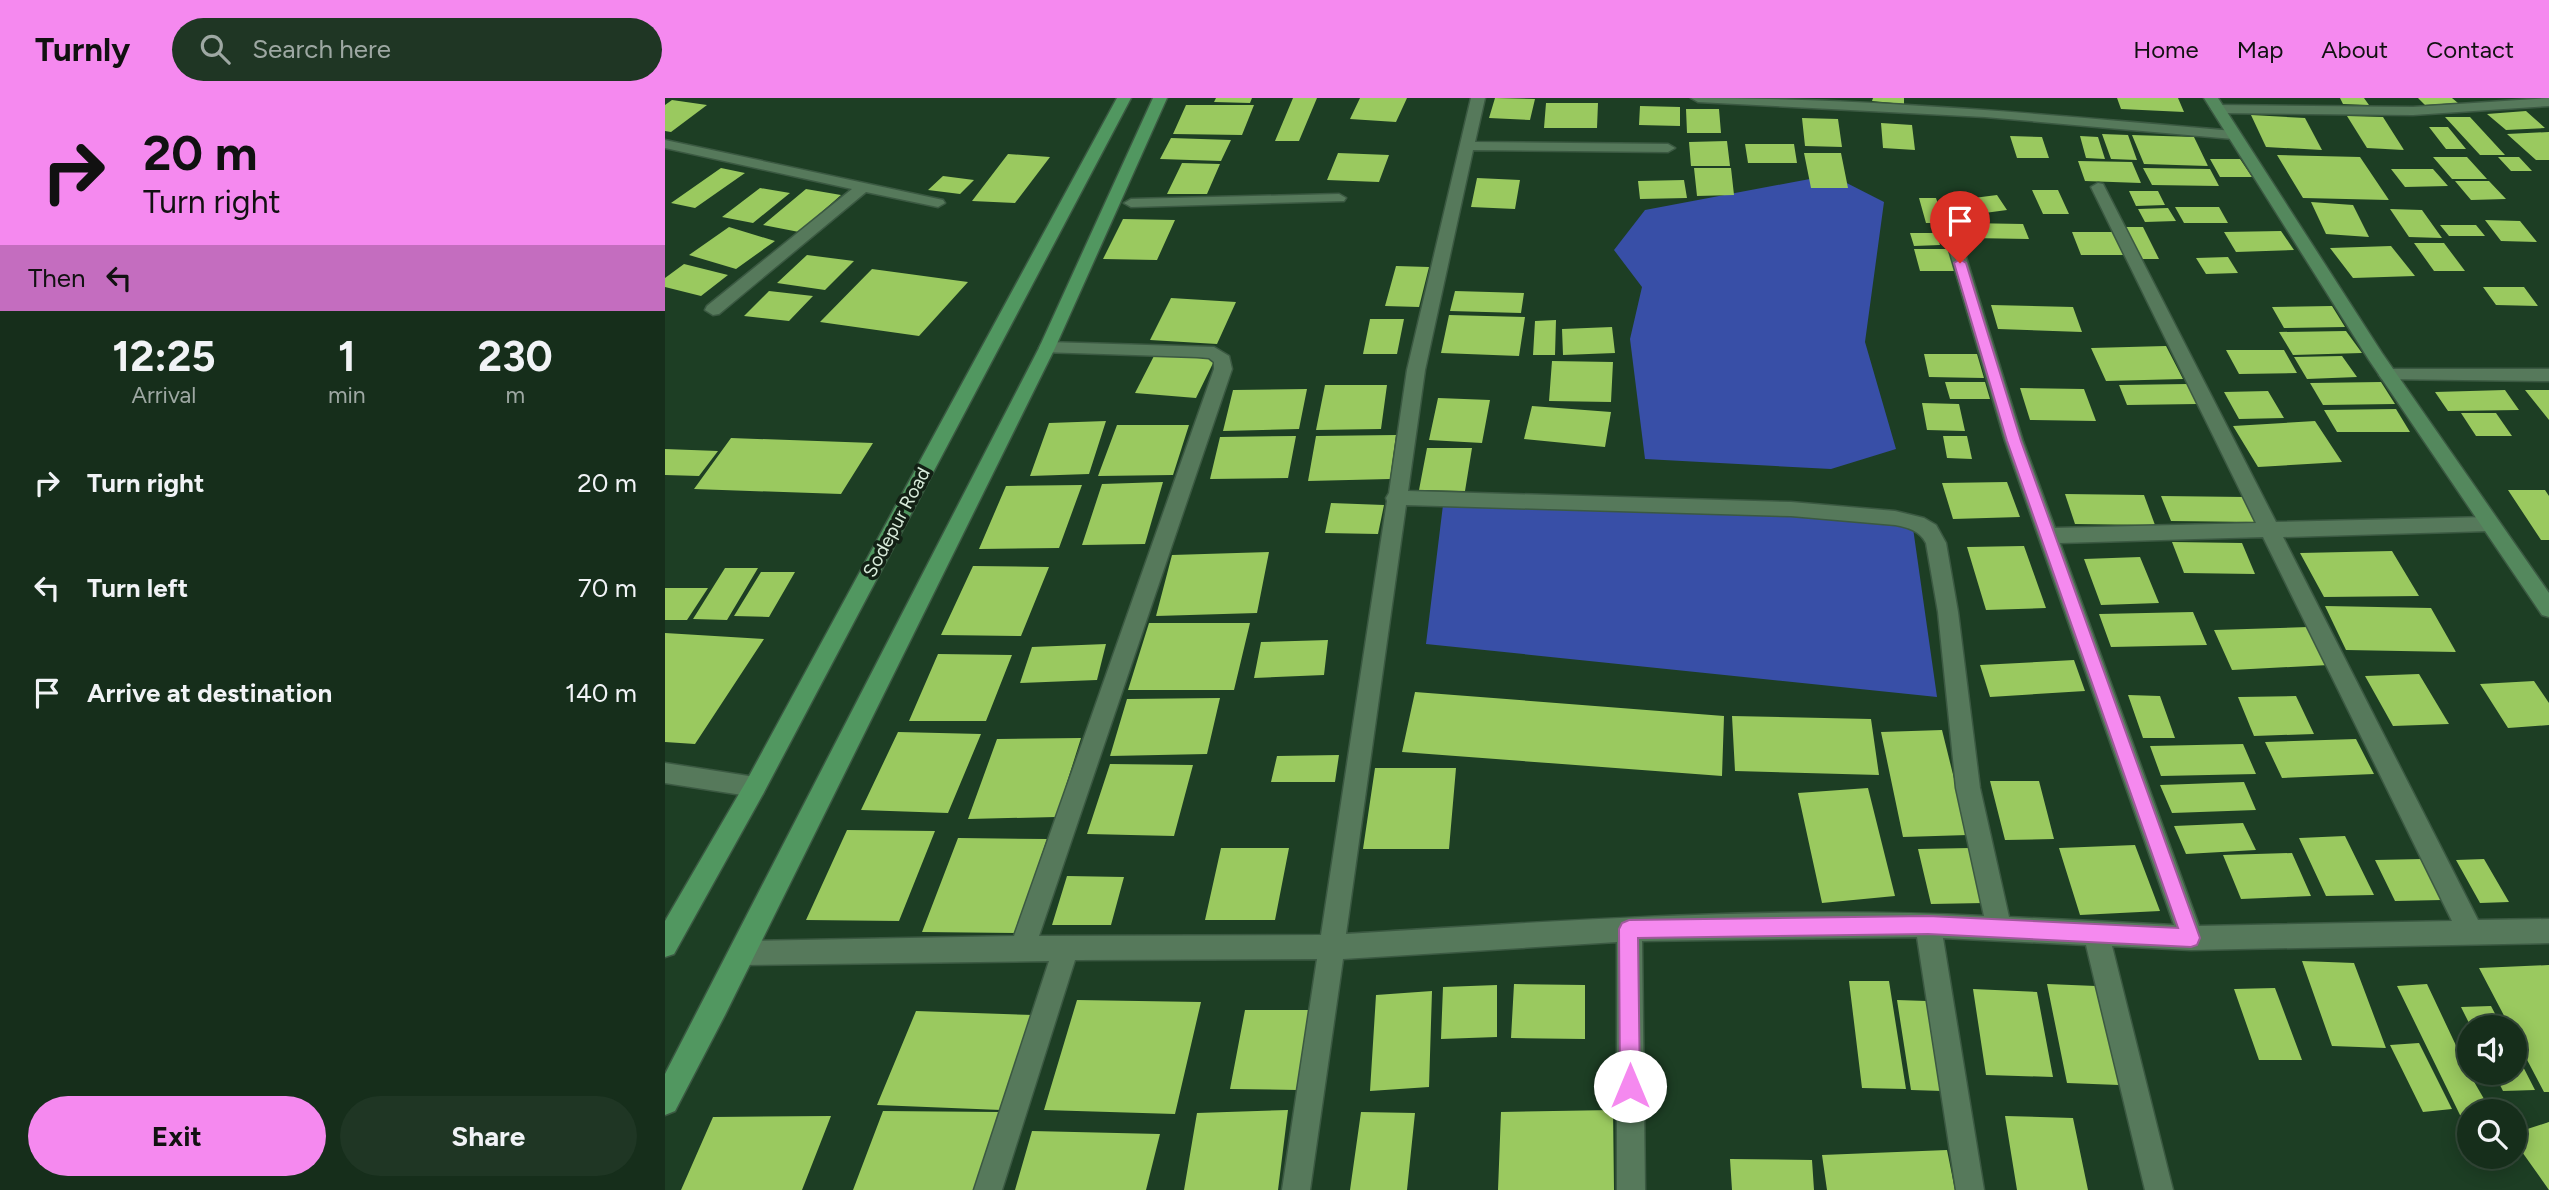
<!DOCTYPE html>
<style>
:root{--surface:#162e1b;--page:#1f3624;--text:#f1f3f6;--muted:#9ea8a3;--line:#354a3a;--accent:#f589ef}
body{margin:0;font-family:Figtree,sans-serif;background:var(--page);color:var(--text);height:100vh;display:flex;flex-direction:column;font-size:26px;white-space:nowrap}
*{box-sizing:border-box;margin:0}
p{font-size:23px;color:var(--muted)}
.icon{flex:none;width:38px;height:38px;fill:none;stroke:currentColor;stroke-width:2;stroke-linecap:round;stroke-linejoin:round}
.map{position:relative;flex:1;overflow:hidden}
.drawer{display:flex;flex-direction:column;background:var(--surface);width:665px}
.drawer>*{flex:none}
.guide{background:#f589ef;color:#111;overflow:hidden}
.fabs{position:absolute;left:1792px;top:917px;display:grid;gap:14px}
.fabs a{display:grid;place-items:center;width:70px;height:70px;border-radius:50%;background:var(--surface);box-shadow:0 4px 18px #0003,0 0 0 2px var(--line);font-size:35px}
.pin{position:absolute;display:grid;place-items:center;width:60px;height:60px;color:#fff;margin:-72px -30px;border-radius:50% 50% 50% 0;rotate:-45deg;box-shadow:0 0 7px #0007}
.pin .icon{rotate:45deg}
.me{position:absolute;width:77px;margin:-38px;rotate:0deg;stroke-linejoin:round;filter:drop-shadow(0 0 5px #0008)}
.turn{display:flex;align-items:center;gap:24px;height:147px;padding:0 28px;font-size:32px}
.turn .icon{width:91px;height:91px;stroke-width:2.5}
.turn b{display:block;font-size:49px;line-height:60px}
.then{display:flex;align-items:center;height:66px;padding:0 28px;background:#0003;gap:14px;font-size:26px}
.eta{display:flex;justify-content:space-evenly;align-items:center;height:119px;text-align:center}
.eta b{font-size:42px;font-weight:700;line-height:49px}
.button{display:flex;gap:14px;margin-top:auto;padding:14px 28px}
.button a{flex:1;height:80px;border-radius:42px;background:var(--accent);color:#111;font-size:28px;font-weight:700;line-height:80px;text-align:center}
.button a+a{background:var(--page);color:var(--text)}
ul{padding:0;list-style:none}
li{display:flex;align-items:center;gap:21px;height:105px;padding:0 28px}
li div{flex:1}
li b{display:block;font-size:26px}
li em{font-style:normal}
header{display:flex;align-items:center;gap:42px;box-sizing:border-box;height:98px;padding:0 35px;background:var(--accent);color:#111}
header strong{font-size:33px}
nav{display:flex;gap:38px;margin-inline-start:auto;font-size:24px}
.search{width:490px;height:63px;background:var(--page);display:flex;align-items:center;gap:18px;box-sizing:border-box;padding:0 24px;border-radius:38px;color:var(--muted);font-size:26px}
main{display:flex;flex:1;min-height:0}
.map>svg:first-child{display:block}
.water{fill:#384fa7}
.building{fill:#9ac95f}
.lines{fill:none;stroke-linecap:round;stroke-linejoin:round}
.street-casing{stroke:#3b5942;stroke-width:3}
.secondary-casing{stroke:#3b5942;stroke-width:3}
.primary-casing{stroke:#3b5942;stroke-width:3}
.street{fill:#56795b;fill-rule:evenodd}
.secondary{fill:#54885d;fill-rule:evenodd}
.primary{fill:#519760;fill-rule:evenodd}
.route{fill:#f589ef;stroke:#9f599b;stroke-width:2}
.labels{text-anchor:middle;stroke-width:7;stroke-linejoin:round;paint-order:stroke}
.street-label{font-size:19px;fill:#d9ecdb;stroke:#132115}
</style>
<header>
<strong>Turnly</strong>
<div class="search"><svg class="icon" aria-label="search" viewBox="0 0 24 24"><circle cx="10" cy="10" r="6"/><path d="M15 15l6 6"/></svg>Search here</div>
<nav><a>Home</a><a>Map</a><a>About</a><a>Contact</a></nav>
</header>
<main>
<section class="drawer">
<div class="guide">
<div class="turn"><svg class="icon" aria-label="right" viewBox="0 0 24 24"><path d="M7 20v-9h11M14 6l5 5-5 5"/></svg><div><b>20 m</b>Turn right</div></div>
<div class="then">Then<svg class="icon" aria-label="left" viewBox="0 0 24 24"><path d="M17 20v-9H6M10 6l-5 5 5 5"/></svg></div>
</div>
<div class="eta">
<div><b>12:25</b><p>Arrival</p></div>
<div><b>1</b><p>min</p></div>
<div><b>230</b><p>m</p></div>
</div>
<ul>
<li><svg class="icon" aria-label="right" viewBox="0 0 24 24"><path d="M7 20v-9h11M14 6l5 5-5 5"/></svg><div><b>Turn right</b></div><em>20 m</em></li>
<li><svg class="icon" aria-label="left" viewBox="0 0 24 24"><path d="M17 20v-9H6M10 6l-5 5 5 5"/></svg><div><b>Turn left</b></div><em>70 m</em></li>
<li><svg class="icon" aria-label="arrive" viewBox="0 0 24 24"><path d="M6 21V4h12l-3 4 3 4H6"/></svg><div><b>Arrive at destination</b></div><em>140 m</em></li>
</ul>
<div class="button"><a>Exit</a><a>Share</a></div>
</section>
<div class="map">
<svg width="1884" height="1092" viewBox="0 0 1884 1092">
<rect width="100%" height="100%" fill="#1d3e24"/>
<path class="water" d="M1166 77 1219 104 1200 244 1231 351 1166 371 980 361 965 241 977 189 949 152 980 112Z
M778 407 1247 423 1272 599 761 546Z"/>
<path class="building" d="M551 0H587L585 5 549 4Z
M628 0H652L634 43H610Z
M695 0H742L731 24 685 21Z
M830 0 870 1 865 22 824 20Z
M1208 0H1239V6L1207 3Z
M1452 0H1513L1519 14 1456 11Z
M1675 0H1699L1704 7 1678 6Z
M1753 0H1787L1793 5 1760 7Z
M7 2 42 7 6 34 0 33V7Z
M881 5H933L932 30H879Z
M521 7H589L577 37 508 36Z
M975 8 1015 9V28L974 27Z
M1021 11H1054L1056 35H1022Z
M1861 13 1880 30 1841 32 1822 16Z
M1586 17 1640 20 1657 52 1601 49Z
M1682 18 1718 19 1739 52 1702 50Z
M1780 19H1805L1840 57H1815Z
M1137 20 1173 21 1177 49 1140 48Z
M1216 25 1247 27 1250 52 1218 50Z
M1764 29H1783L1801 51H1781Z
M1884 34V62H1871L1842 36Z
M1437 36 1463 37 1472 62 1446 61Z
M1467 37 1529 39 1543 68 1479 66Z
M1345 38 1377 39 1384 60H1352Z
M1415 38 1433 39 1440 61 1421 60Z
M506 40 566 42 556 63 495 61Z
M1062 43 1065 68H1026L1024 44Z
M1080 46H1129L1132 65H1083Z
M673 55 724 57 714 84 662 82Z
M1139 55H1176L1183 90H1146Z
M343 56 385 59 350 105 307 103Z
M1612 57 1695 59 1724 102 1638 100Z
M1768 59H1802L1822 81H1787Z
M1833 59H1854L1867 73H1846Z
M1545 61H1575L1587 79H1555Z
M1413 63 1467 64 1476 85 1420 83Z
M517 65 555 66 542 96H502Z
M56 70 80 75 30 110 6 105Z
M1029 70H1066L1069 97 1032 98Z
M1478 70 1545 71 1554 88 1487 87Z
M1726 71H1768L1783 88 1740 89Z
M278 78 309 82 295 96 263 92Z
M812 80 855 82 850 111 806 109Z
M1019 82 1022 100 975 101 973 83Z
M1790 83H1824L1841 101 1806 102Z
M95 90 125 95 88 125 57 119Z
M141 91 176 97 134 134 98 127Z
M1367 92H1393L1404 116H1378Z
M1464 93H1493L1500 107 1471 108Z
M1332 97 1342 112 1312 116 1301 101Z
M1254 100H1271L1279 125H1261Z
M1646 104 1688 107 1704 139 1661 136Z
M1510 109H1554L1563 125H1519Z
M1503 110 1511 123 1480 124 1473 111Z
M1725 111 1757 112 1777 140 1744 139Z
M458 121 510 122 492 162 438 161Z
M1820 122 1855 123 1872 144 1836 143Z
M1302 125 1358 126 1364 141 1306 140Z
M1775 127H1811L1820 138H1784Z
M64 129 110 143 71 171 24 157Z
M1456 129H1478L1494 161H1472Z
M1616 133 1629 152 1571 154 1559 134Z
M1407 134H1452L1462 157H1416Z
M1245 135H1271L1275 147 1249 148Z
M1749 145H1779L1800 173H1769Z
M1726 148 1750 178 1688 180 1665 150Z
M1249 151H1287L1294 173H1255Z
M142 157 189 163 160 192 112 185Z
M1563 159 1573 175 1541 176 1531 160Z
M19 166 63 177 36 198 0 189V180Z
M731 168 764 169 754 209 720 208Z
M207 171 303 184 254 238 155 224Z
M1818 189H1859L1873 208 1831 207Z
M104 193 148 198 124 223 79 218Z
M790 193 859 195 856 215 785 213Z
M506 200 571 204 552 246 485 242Z
M1326 207 1408 209 1417 234 1333 231Z
M1667 208 1680 229 1619 230 1607 209Z
M784 217 860 219 854 258 776 255Z
M705 221H739L732 256H698Z
M891 222 890 257H868L870 223Z
M947 229 950 255 898 257 897 231Z
M1681 233 1697 255 1628 257 1614 234Z
M1501 248 1518 281 1441 283 1426 250Z
M1561 252H1619L1632 275 1574 276Z
M490 256 550 261 531 300 470 295Z
M1259 256H1312L1319 280 1264 279Z
M1677 258 1692 279 1642 281 1629 259Z
M887 263 948 264 946 304 884 303Z
M1280 284H1320L1325 301H1285Z
M1716 284 1730 306 1658 307 1645 285Z
M1523 286 1532 306 1462 307 1454 287Z
M660 287H722L716 331 651 332Z
M1355 290 1419 291 1431 323 1365 322Z
M642 291 634 331 558 333 568 292Z
M1840 292 1854 312 1783 313 1770 294Z
M1860 292H1884V322Z
M1603 293 1619 320 1574 321 1559 294Z
M773 300 825 302 817 345 764 342Z
M1257 305 1294 306 1300 333 1262 332Z
M867 308 946 314 940 349 859 341Z
M1731 311 1745 334H1672L1659 312Z
M1796 315H1831L1847 338H1811Z
M441 323 424 376 365 378 384 325Z
M1650 323 1677 364 1593 369 1568 328Z
M452 327H524L508 377 433 378Z
M731 337 725 381 643 383 651 338Z
M631 338 623 380 545 381 555 339Z
M1278 338H1302L1307 361 1282 360Z
M66 340 208 345 176 396 29 391Z
M762 350H807L800 393 754 392Z
M0 351 53 353 34 378 0 377Z
M498 384 480 446 417 447 437 386Z
M1342 384 1355 419 1288 421 1277 385Z
M417 387 394 450 314 451 341 388Z
M1843 392H1880L1884 398V442H1876Z
M1400 396 1479 397 1490 427 1410 426Z
M1496 398 1580 399 1591 424 1506 423Z
M666 405 719 407 713 436 660 435Z
M1507 444 1577 445 1590 476 1519 475Z
M1359 448 1381 510 1321 512 1302 449Z
M1727 453 1754 498 1659 499 1635 455Z
M604 454 592 515 491 518 507 457Z
M1475 459 1494 505 1436 507 1419 461Z
M308 468 384 469 356 538 276 537Z
M60 470H93L62 522 28 521Z
M96 474H130L104 519 69 518Z
M0 490H43L22 522H0Z
M1660 508 1766 510 1791 554 1681 552Z
M1528 514 1542 547 1446 549 1434 516Z
M484 525H585L569 592H463Z
M1643 529 1664 567 1567 572 1549 532Z
M0 535 99 541 30 646 0 644Z
M663 542 659 577 589 580 596 544Z
M441 546 432 582 355 585 367 549Z
M273 556 347 557 321 623H244Z
M1409 562 1420 593 1325 599 1315 567Z
M1754 576 1784 626 1728 628 1700 578Z
M1869 583 1884 605V627L1843 630 1815 586Z
M750 594 1059 618 1057 678 737 654Z
M1463 597 1495 598 1510 640H1478Z
M1631 598 1649 636 1589 638 1573 599Z
M555 600 542 656 445 658 462 601Z
M1067 618 1206 621 1214 677 1070 673Z
M1277 632 1303 737 1238 739 1216 634Z
M233 634 316 636 283 715 196 712Z
M416 640 391 719 303 721 332 641Z
M1691 641 1709 676 1617 680 1600 644Z
M1578 646 1591 676 1496 678 1485 648Z
M674 657 670 684H606L612 658Z
M445 666 528 667 509 738 422 736Z
M710 670H791L784 751H698Z
M1325 683H1374L1389 741 1340 742Z
M1579 684 1591 712 1507 715 1495 687Z
M1203 690 1230 798 1157 805 1133 695Z
M1578 725 1591 752 1521 756 1509 728Z
M182 732 270 733 234 823 141 822Z
M1680 738 1709 797 1661 798 1634 740Z
M293 740 382 741 350 835 257 834Z
M1470 747 1495 813 1415 817 1394 750Z
M556 750H624L610 822H540Z
M1305 750 1319 805 1266 806 1253 751Z
M1627 755 1646 798 1576 801 1558 757Z
M1757 761 1777 802 1730 803 1710 762Z
M1819 761 1844 804 1815 805 1791 762Z
M402 778 459 779 446 827H387Z
M1637 863 1689 865 1721 950 1667 948Z
M1884 867V994H1879L1850 939V929H1845L1814 870Z
M1184 883H1224L1241 991 1197 990Z
M849 886 920 887V941L846 940Z
M1382 886 1431 888 1454 987 1402 985Z
M1762 886 1804 975 1826 1013H1804V1017H1795L1732 888Z
M832 887V939L776 941 778 889Z
M1610 890 1637 962H1594L1569 891Z
M1308 891 1372 894 1388 979 1321 977Z
M767 893 764 989 705 993 711 897Z
M412 902 536 904 510 1016 379 1012Z
M1232 902 1262 903 1278 993 1246 992Z
M1826 908 1837 929H1806L1796 909Z
M580 912H645L633 992 565 991Z
M251 913 369 917 336 1012 212 1007Z
M1754 945 1787 1011 1758 1014 1725 947Z
M1850 953 1870 992 1838 993 1829 975H1850Z
M623 1012 613 1092H519L532 1015Z
M948 1012 949 1092H833L836 1014Z
M218 1013 335 1014 311 1092H188Z
M696 1014 750 1015 742 1092H685Z
M166 1018 137 1092H16L48 1019Z
M1340 1018 1408 1020 1423 1092H1352Z
M1884 1024V1092L1850 1044V1035Z
M367 1033 495 1036 481 1092H350Z
M1282 1052 1290 1092H1162L1157 1057Z
M1065 1061 1147 1062 1149 1092H1067Z"/>
<g class="lines">
<defs>
<path id="street" d="M806 0H820L810 44 1003 46 1010 50 1003 54 808 52 760 272 743 393 1126 404 1230 413 1259 420 1271 427 1281 445 1293 514 1315 690 1344 819 1509 827 1340 343 1273 114 1280 110 1287 114 1358 343 1390 430 1591 425 1426 89 1433 85 1438 86 1611 424 1823 419 1830 421 1833 426 1830 431 1823 433 1618 439 1813 822 1884 821V845L1526 852 1447 848 1508 1092H1480L1421 847 1278 840 1319 1092H1291L1252 839 977 843 980 1092H952V844L678 861 645 1092H617L652 861 410 862 337 1092H309L384 863 77 867 68 864 64 855 68 846 77 843 349 838 549 271V264L544 260 532 259 376 254 374 250 376 246 382 244 549 249 564 258 567 271 374 838 656 837 722 403 721 400 724 395 742 272ZM741 407 1126 418 1230 427C1244 430 1254 432 1261 445L1273 514 1291 690 1319 818C1107 807 892 823 681 836ZM1598 439 1787 823 1534 828 1395 445Z
M1026 0C1208 0 1388 17 1568 33L1575 37 1568 41 1320 19 1033 4Z
M1884 0V8L1748 17 1553 15 1546 11 1553 7 1748 9Z
M0 42 278 102 280 105 273 109 201 94 54 216 48 217 40 212 42 208 187 91 0 50Z
M674 96 681 100 679 103 466 109 459 105 466 101Z
M1723 271H1884V283L1717 281 1714 277Z
M0 665 90 679 98 682 101 689 98 696 90 699 0 685Z"/>
<path id="secondary" d="M1539 0H1553L1717 255 1884 495V519L1877 517 1704 262Z"/>
<path id="primary" d="M452 0H466L98 696 9 856 0 859V823L82 682Z
M488 0H502L390 250 60 917 10 1013 0 1017V976L374 250Z"/>
</defs>
<use href="#street" class="street-casing"/>
<use href="#secondary" class="secondary-casing"/>
<use href="#primary" class="primary-casing"/>
<use href="#street" class="street"/>
<use href="#secondary" class="secondary"/>
<use href="#primary" class="primary"/>
</g>
<path class="route" d="M1295 161 1301 165 1356 343 1535 840 1532 847 1526 849 1263 836 973 840 975 988 972 995 965 998 958 995 955 988 954 831 957 825 964 822 1263 818 1513 830 1342 343 1289 165Z"/>
<g class="labels">
<g class="street-label">
<text transform="translate(231 424) rotate(-62)" y="7">Sodepur Road</text>
</g>
</g>
</svg>
<div class="fabs">
<a><svg class="icon" aria-label="sound" viewBox="0 0 24 24"><path d="M4 9h4l5-4v14l-5-4H4zM17 9q2 3 0 6"/></svg></a>
<a><svg class="icon" aria-label="search" viewBox="0 0 24 24"><circle cx="10" cy="10" r="6"/><path d="M15 15l6 6"/></svg></a>
</div>
<div class="pin" style="left:1295px;top:165px;background:#d93025"><svg class="icon" aria-label="arrive" viewBox="0 0 24 24"><path d="M6 21V4h12l-3 4 3 4H6"/></svg></div>
<svg class="me" style="left:965px;top:988px" viewBox="-20 -20 40 40"><circle r="19" fill="#fff"/><path d="M0-13L10 11 0 6-10 11z" fill="#f589ef"/></svg>
</div>
</main>
